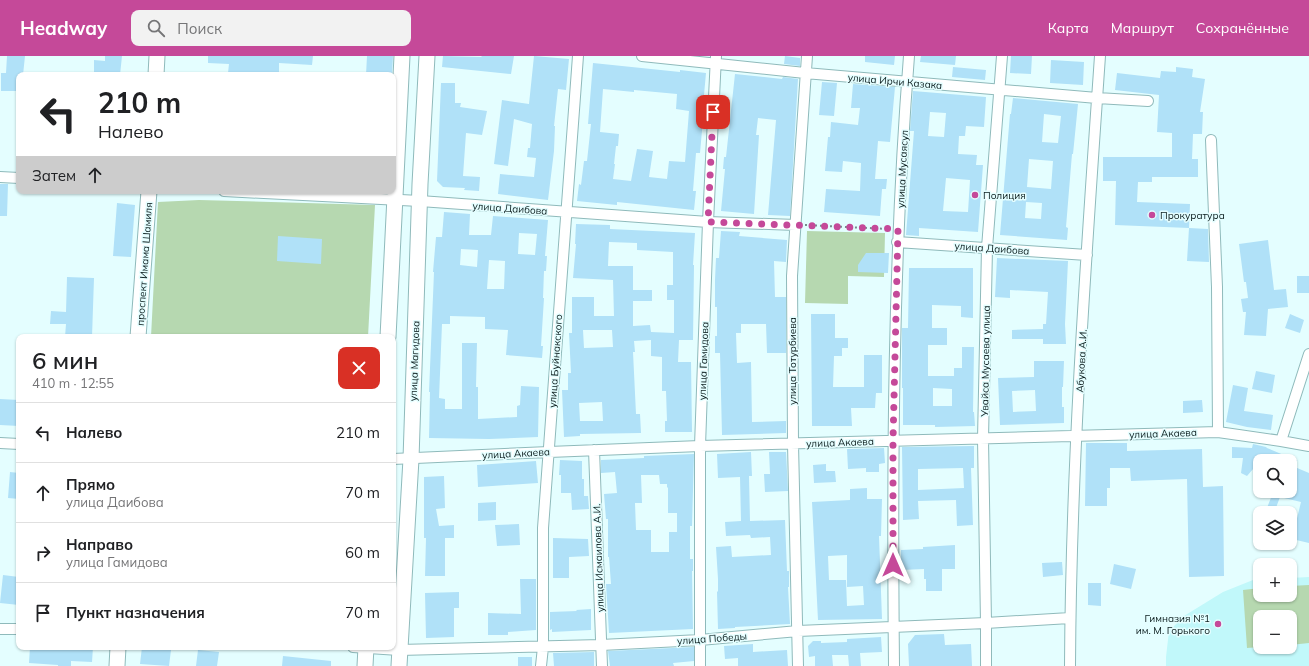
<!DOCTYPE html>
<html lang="ru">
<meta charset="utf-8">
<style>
:root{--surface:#fff;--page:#f2f2f2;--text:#202124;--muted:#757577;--line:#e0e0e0;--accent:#c54999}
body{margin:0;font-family:Mulish,sans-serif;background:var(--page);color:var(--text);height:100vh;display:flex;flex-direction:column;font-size:15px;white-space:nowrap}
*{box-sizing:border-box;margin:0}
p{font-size:13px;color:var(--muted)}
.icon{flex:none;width:22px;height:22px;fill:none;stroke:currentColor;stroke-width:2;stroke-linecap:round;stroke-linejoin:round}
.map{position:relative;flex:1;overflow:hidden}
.panel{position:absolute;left:16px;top:278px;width:380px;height:316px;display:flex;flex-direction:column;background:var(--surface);border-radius:8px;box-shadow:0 1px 3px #0004}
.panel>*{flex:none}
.banner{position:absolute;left:16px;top:16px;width:380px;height:122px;border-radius:8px;box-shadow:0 1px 3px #0004;background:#fff;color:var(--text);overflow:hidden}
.controls{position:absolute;left:1253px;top:398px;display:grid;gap:8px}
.controls a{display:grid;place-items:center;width:44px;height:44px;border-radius:8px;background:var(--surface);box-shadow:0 1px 3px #0004;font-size:20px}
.pin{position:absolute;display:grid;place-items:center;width:34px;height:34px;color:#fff;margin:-17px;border-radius:8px;box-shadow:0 2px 6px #0006}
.me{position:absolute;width:44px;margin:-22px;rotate:0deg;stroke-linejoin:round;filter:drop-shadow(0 0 3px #0008)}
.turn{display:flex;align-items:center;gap:14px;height:84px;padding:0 16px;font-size:18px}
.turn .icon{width:52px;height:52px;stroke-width:2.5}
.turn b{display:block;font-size:28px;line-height:34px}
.then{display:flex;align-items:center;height:38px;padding:0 16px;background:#0003;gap:8px;font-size:15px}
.round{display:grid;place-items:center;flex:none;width:42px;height:42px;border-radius:8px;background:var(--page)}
.overview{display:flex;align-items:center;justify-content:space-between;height:68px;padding:0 16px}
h1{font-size:24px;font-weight:600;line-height:30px}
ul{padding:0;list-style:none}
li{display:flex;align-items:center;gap:12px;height:60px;padding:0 16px;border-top:1px solid var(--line)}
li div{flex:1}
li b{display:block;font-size:15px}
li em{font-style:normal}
header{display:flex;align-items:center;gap:24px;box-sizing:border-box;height:56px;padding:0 20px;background:var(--accent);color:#fff}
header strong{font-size:19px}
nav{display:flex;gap:22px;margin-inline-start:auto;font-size:14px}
.search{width:280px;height:36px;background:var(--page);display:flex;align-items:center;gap:10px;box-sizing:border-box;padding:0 14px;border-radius:8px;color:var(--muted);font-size:15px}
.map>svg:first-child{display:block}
.built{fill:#c1f8fa;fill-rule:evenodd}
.green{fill:#b6d8b0}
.building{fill:#b0e1f8;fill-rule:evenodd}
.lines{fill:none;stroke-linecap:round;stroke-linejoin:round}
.minor-casing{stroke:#8fbabb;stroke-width:12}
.secondary-casing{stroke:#8fbabb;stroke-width:17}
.path{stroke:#758a8b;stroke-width:2;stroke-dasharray:2 3;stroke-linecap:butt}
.minor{stroke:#fff;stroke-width:10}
.secondary{stroke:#fff;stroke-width:15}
.route{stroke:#c54999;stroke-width:7;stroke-dasharray:0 12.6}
.poi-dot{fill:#c54999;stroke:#e4feff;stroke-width:1.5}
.labels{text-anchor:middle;stroke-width:3;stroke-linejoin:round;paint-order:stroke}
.street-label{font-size:10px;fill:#0c1d1e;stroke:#e4feff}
.poi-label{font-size:10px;fill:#0c1d1e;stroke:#e4feff;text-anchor:start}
</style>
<header>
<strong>Headway</strong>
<div class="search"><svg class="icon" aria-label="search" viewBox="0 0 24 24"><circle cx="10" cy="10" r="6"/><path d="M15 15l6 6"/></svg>Поиск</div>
<nav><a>Карта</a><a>Маршрут</a><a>Сохранённые</a></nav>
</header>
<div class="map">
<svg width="1309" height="610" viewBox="0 0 1309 610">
<rect width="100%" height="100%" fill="#e4feff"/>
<path class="built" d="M1309 521V610H1166V601L1169 575 1184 560 1223 536 1253 524H1260V539H1290V522ZM1260 561H1290V591H1260Z"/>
<path class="green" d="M199 144 375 149 368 281H151L158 146Z
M807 175 885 177 884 221 848 220V248L805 247Z
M1309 529V587L1290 589V561H1260V591L1247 592 1243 534 1260 532V539H1290V530Z"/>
<path class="building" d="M7 0H25L23 19H19V35H1V17H6Z
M105 0H122L120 19H94V4L105 5Z
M208 0H313L312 9 279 7V19L228 17 229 8 208 7Z
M367 0H393L392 19H366Z
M443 0 481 1 482 0H514L511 18 442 11Z
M534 0 569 3 566 34 558 33 554 70H555L554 95 548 144 498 138 500 118 534 121 536 102 527 101 528 92H530L532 68 514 63 508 110 494 108 502 44 529 48Z
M785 0 800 2V10L784 8Z
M865 0H895L894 9 865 6Z
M921 0H956L955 9 920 6Z
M1011 0H1032L1031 18 1010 17Z
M1051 4 1084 6 1083 29 1050 27Z
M593 7 680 16V14L706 17 704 39H707L705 52H704L700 97H696L693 135H696L694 154 617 146V149L577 145 579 128 581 129 584 105H587L591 68H588ZM603 33 634 36V34L677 38 676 53 689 55 685 106 669 105 667 123 649 121 653 95 637 93 631 125 613 123 615 108H614L616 90H618L619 78 600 76Z
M953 11 986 14 985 24 952 21Z
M1176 11 1193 13 1192 21 1205 23 1200 56H1203L1202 78H1193L1192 103H1198V121H1152V126H1138L1137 146 1190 148 1189 172 1115 169 1116 125H1103V101H1172V77L1157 76 1159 39 1115 34 1117 17 1160 22 1161 15 1176 16Z
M735 18 782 23 783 21 798 23 790 160 768 159 776 64 758 62 756 79H759L754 158 721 155 725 113H723L724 101H726Z
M822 26 837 27 834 60 819 59Z
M441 27H455V47H461L460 51 487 55 482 79 466 77 463 120 480 121 479 135 464 134 465 132 443 131 437 125Z
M853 28 895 31 890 86 878 85 875 123H887L886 133H882L880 160 824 156 826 133 860 135 861 107 843 105 842 116 825 115 828 81H830L831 66 858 69 860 52H851Z
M913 35 986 41 984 71 966 70 965 80H959L958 98 977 99 976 109H983L978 176 919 172V180L906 179 914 75H910ZM930 56 946 57 944 81 928 80ZM946 122 970 124 968 156 943 155Z
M1013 42 1078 48 1073 98H1072L1066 171 1068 172 1067 184 1000 179 1010 58H1011ZM1044 58 1061 60 1058 87 1042 86ZM1029 103 1053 105 1051 133 1027 131ZM1026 146 1042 147 1041 163 1025 162Z
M0 128H8L7 160H0Z
M117 147 135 149 131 201 113 200Z
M444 156 470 158 469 179H491L493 160 548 164 545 200H547L546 215H544L543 242H544L541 290H543L542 302 506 299 508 274 485 273V261L450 260V268H442L439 342 445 343V353H462V287H477L476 331H478V363L517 361V350L520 349 521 330 539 331 538 381 489 383 429 382 430 336H429L434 216H433L436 181H442ZM519 177 537 178 535 199 518 198ZM461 193 478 194 477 211 460 209ZM489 204 505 205 504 233H487Z
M576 168 610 169V173L695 177 693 209H694L693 284H679L678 306H691L692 376H665V365H667L666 335H662V301L651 300V284L634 285 635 296H633L636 358H640L641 377 580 378V380L564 381 562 334H568V317H571L569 277H572V241H594V260H614L613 224 573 222 576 188H575ZM609 186 637 187V194L673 196V229H667V244H674V277L651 276 650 269 633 270V245H652V234H633V210H608ZM583 274H612L613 291 584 292ZM602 346 603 365H580L579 347Z
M1189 172 1208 173 1209 206 1187 205Z
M721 175 740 176 739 180 787 184 786 206 774 205 775 241H786V297H767L766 268H741V277H736L737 307 751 306 752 366 786 365V377L722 379 720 297H715V280H717V251H715V224L716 202H719Z
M278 180 322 183 321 208 277 205Z
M1268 184 1274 234 1286 233 1288 251 1268 253 1266 280 1244 279 1246 256H1243L1241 243 1248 242 1246 226H1244L1239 188Z
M866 197H889L888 217 858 216V209Z
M997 202 1068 205 1065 268 1066 288H1043V283H1012V274L1043 273V268H1046L1048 236 1010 234V242L995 241Z
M909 212H973V262L961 261V250L932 249V272H947V289H928V320H954V312H962V291H974L973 356H974L975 370 935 371V369H903V332H902V272H908ZM933 332 952 333V350H933Z
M1297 220H1309V237H1297Z
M67 221 94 222 92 281H65L66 268H50L51 255 66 256Z
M811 258H835V282H848V292H842V300H834L833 331H864V299H882V337H876L875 352H851L852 370H812Z
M1290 258 1304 264 1300 277 1285 272Z
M1034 305H1064L1063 331H1062V351H1064V367L1000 369 998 322 1034 321ZM1035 334 1036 355 1013 356 1012 335Z
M1256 315 1275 319 1272 337 1252 333Z
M1233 329 1248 332 1244 355 1273 359 1271 374 1247 371 1226 366Z
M0 343 19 344V370L0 369Z
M1202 344 1203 356 1183 357V345Z
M1086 387H1127V395L1202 393 1203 431 1223 430 1224 520 1189 521 1187 423 1131 425 1130 412H1110V432H1107V450H1085Z
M1253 388 1266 391 1267 392 1298 405H1260L1247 420 1241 417 1243 402H1232V391L1252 392Z
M974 390V412H971L973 469 957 470 956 444 918 445 919 463 903 464 902 391ZM963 412 964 432 918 434V413Z
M884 392 885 407 879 408V416H866V412L848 413 847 393Z
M751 396 752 420H749L750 465 785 464 787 515H789V531H788L790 568 735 571V572L718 573 717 536 718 535V523L716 491 731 490 732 501 771 499 770 481 751 482 750 479 726 480 725 466 741 465 740 421 718 422 717 398Z
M769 396H786L788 435 765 436 764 418H770Z
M694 398 692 470H690V503H693V515H692L693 573 609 577 606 528H611L609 501H608V463H606L604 438 617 437 615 416 601 417V404L644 402V400ZM641 419H659L660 428H667V432L668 431V457H677V476H669V496H651V474H636L635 447H642Z
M560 404 582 405V423H584V440H588L589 453 572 454 571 437H561V419H559Z
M536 405 538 427 478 431 477 409Z
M826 408V415H835L836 426 814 427 813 409Z
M1290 409 1309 417V487L1292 483 1301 446 1280 441 1274 457H1265L1272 439 1268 438V435H1290Z
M10 416 19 417V443L8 442Z
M444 420 445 452 436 453 439 470 454 469V482H445V520H425L426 482H424V421Z
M867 432V443H882L881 480H879L882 563 818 564 812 446 850 444V433ZM847 499V531L863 530 864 549 847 550 846 524H829L828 500Z
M496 446V464L478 465V447Z
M519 468 520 489 497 490 495 469Z
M553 482 588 483 589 500 569 501V522H553Z
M955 489V513H942V535H926V523H924V513L901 514V494L923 493V491Z
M1062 506 1063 519 1043 521 1042 507Z
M1114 508 1136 513 1131 533 1110 528Z
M3 519 19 521V549L0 547Z
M520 523H536V574L508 576V579H488V557L521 558Z
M1088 527H1101V550L1088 549Z
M459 536V552H454V581L426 582 425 537Z
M591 553V574L552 576V573L550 574V556L577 555 576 554Z
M944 578 945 589 971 588 972 610H909L908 588 915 579Z
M881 581 882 596 860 597 861 610H849L848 599H832L833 610H815V600L809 601 808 590 813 585H821V587L847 586V583Z
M753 588V596L787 594 788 610H738V602L725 603 724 590Z
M30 591H54V592L76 594V591H93L92 606 71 605V610H58V609L29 607Z
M142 591 171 594 169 610 140 608Z
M694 591V605L673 607 674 610H610L608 595Z
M198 594 219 596 217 610H196Z
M594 596V610H554L553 597Z
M283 600 331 605V610H282Z
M518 601H532V610H518Z"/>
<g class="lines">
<defs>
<path id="minor" d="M642 0 805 17 1097 42 1148 45
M1211 84 1217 231 1218 376
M0 121 19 122
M224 135 420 145 708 166 796 169
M897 186 1087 199
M1281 385 1309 298
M0 387 19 388
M594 394 602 610
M393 403 549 396 700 390 1218 376 1281 385 1309 390
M0 573H19
M353 591 399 594 601 589 700 584 798 575 986 567 1070 562
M541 610 543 591V472L578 0
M700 610V390L708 166 716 0
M798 610 793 388 792 220 807 0
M894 610C892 407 893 203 909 0
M986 610V567L983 383 987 192 1002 0
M1070 610C1071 406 1086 203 1100 0"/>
<path id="secondary" d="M156 19 157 0
M138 281 149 135
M388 281 402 0
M117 610 118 591
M365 610 366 591
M399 610 411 403 420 128 427 0"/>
</defs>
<use href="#minor" class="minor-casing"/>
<use href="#secondary" class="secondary-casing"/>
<path class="path" d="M805 169 889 173"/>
<use href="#minor" class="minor"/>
<use href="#secondary" class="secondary"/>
</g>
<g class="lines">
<path class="route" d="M713 56 708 166 898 173 893 385V509"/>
</g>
<g class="poi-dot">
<circle cx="975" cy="139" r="4"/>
<circle cx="1152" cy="159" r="4"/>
<circle cx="1218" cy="568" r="4"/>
</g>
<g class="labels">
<g class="street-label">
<text transform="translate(895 25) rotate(5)" y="4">улица Ирчи Казака</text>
<text transform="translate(902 113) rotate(-87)" y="4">улица Мусаясул</text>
<text transform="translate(510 152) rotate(4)" y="4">улица Даибова</text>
<text transform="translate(992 192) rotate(4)" y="4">улица Даибова</text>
<text transform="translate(144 208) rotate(-86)" y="4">проспект Имама Шамиля</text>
<text transform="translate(414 305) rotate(-88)" y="4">улица Магидова</text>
<text transform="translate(555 305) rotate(-86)" y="4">улица Буйнакского</text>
<text transform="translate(703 305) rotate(-88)" y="4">улица Гамидова</text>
<text transform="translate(792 305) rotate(-90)" y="4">улица Тотурбиева</text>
<text transform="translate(985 305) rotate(-89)" y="4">Увайса Мусаева улица</text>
<text transform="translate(1081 305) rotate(-87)" y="4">Абукова А.И.</text>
<text transform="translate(1163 377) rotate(-2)" y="4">улица Акаева</text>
<text transform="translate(840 386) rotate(-2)" y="4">улица Акаева</text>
<text transform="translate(516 397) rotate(-3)" y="4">улица Акаева</text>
<text transform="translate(598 502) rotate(-92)" y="4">улица Исмаилова А.И.</text>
<text transform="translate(712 582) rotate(-4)" y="4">улица Победы</text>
</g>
<g class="poi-label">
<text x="983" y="143">Полиция</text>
<text x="1160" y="163">Прокуратура</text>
<text x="1210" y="566" text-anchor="end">Гимназия №1<tspan x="1210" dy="12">им. М. Горького</tspan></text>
</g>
</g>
</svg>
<div class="controls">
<a><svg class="icon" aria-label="search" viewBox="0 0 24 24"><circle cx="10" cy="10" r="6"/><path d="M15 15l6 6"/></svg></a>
<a><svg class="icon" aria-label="layers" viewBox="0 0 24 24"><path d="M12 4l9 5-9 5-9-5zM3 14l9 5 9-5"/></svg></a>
<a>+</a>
<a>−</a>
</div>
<div class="pin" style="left:713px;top:56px;background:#d93025"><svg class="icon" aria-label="arrive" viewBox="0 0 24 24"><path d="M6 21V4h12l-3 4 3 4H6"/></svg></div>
<svg class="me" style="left:893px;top:509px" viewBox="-20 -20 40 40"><path d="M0-17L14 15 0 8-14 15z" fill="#c54999" stroke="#fff" stroke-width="4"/></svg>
<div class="banner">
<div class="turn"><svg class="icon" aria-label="left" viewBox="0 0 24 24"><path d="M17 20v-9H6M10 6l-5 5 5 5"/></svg><div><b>210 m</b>Налево</div></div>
<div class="then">Затем<svg class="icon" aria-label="ahead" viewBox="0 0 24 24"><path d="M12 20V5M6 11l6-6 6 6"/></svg></div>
</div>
<section class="panel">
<div class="overview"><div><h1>6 мин</h1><p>410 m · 12:55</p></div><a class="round" style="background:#d93025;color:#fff"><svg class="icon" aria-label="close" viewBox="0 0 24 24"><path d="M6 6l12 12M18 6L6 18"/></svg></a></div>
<ul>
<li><svg class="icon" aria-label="left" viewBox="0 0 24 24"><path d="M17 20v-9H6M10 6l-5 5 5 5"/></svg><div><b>Налево</b></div><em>210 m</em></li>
<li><svg class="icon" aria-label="ahead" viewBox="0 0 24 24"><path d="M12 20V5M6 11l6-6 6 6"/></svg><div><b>Прямо</b><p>улица Даибова</p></div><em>70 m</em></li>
<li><svg class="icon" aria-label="right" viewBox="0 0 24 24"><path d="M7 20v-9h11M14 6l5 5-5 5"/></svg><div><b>Направо</b><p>улица Гамидова</p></div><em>60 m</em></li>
<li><svg class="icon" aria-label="arrive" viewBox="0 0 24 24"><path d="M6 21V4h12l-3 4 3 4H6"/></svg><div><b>Пункт назначения</b></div><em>70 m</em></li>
</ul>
</section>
</div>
